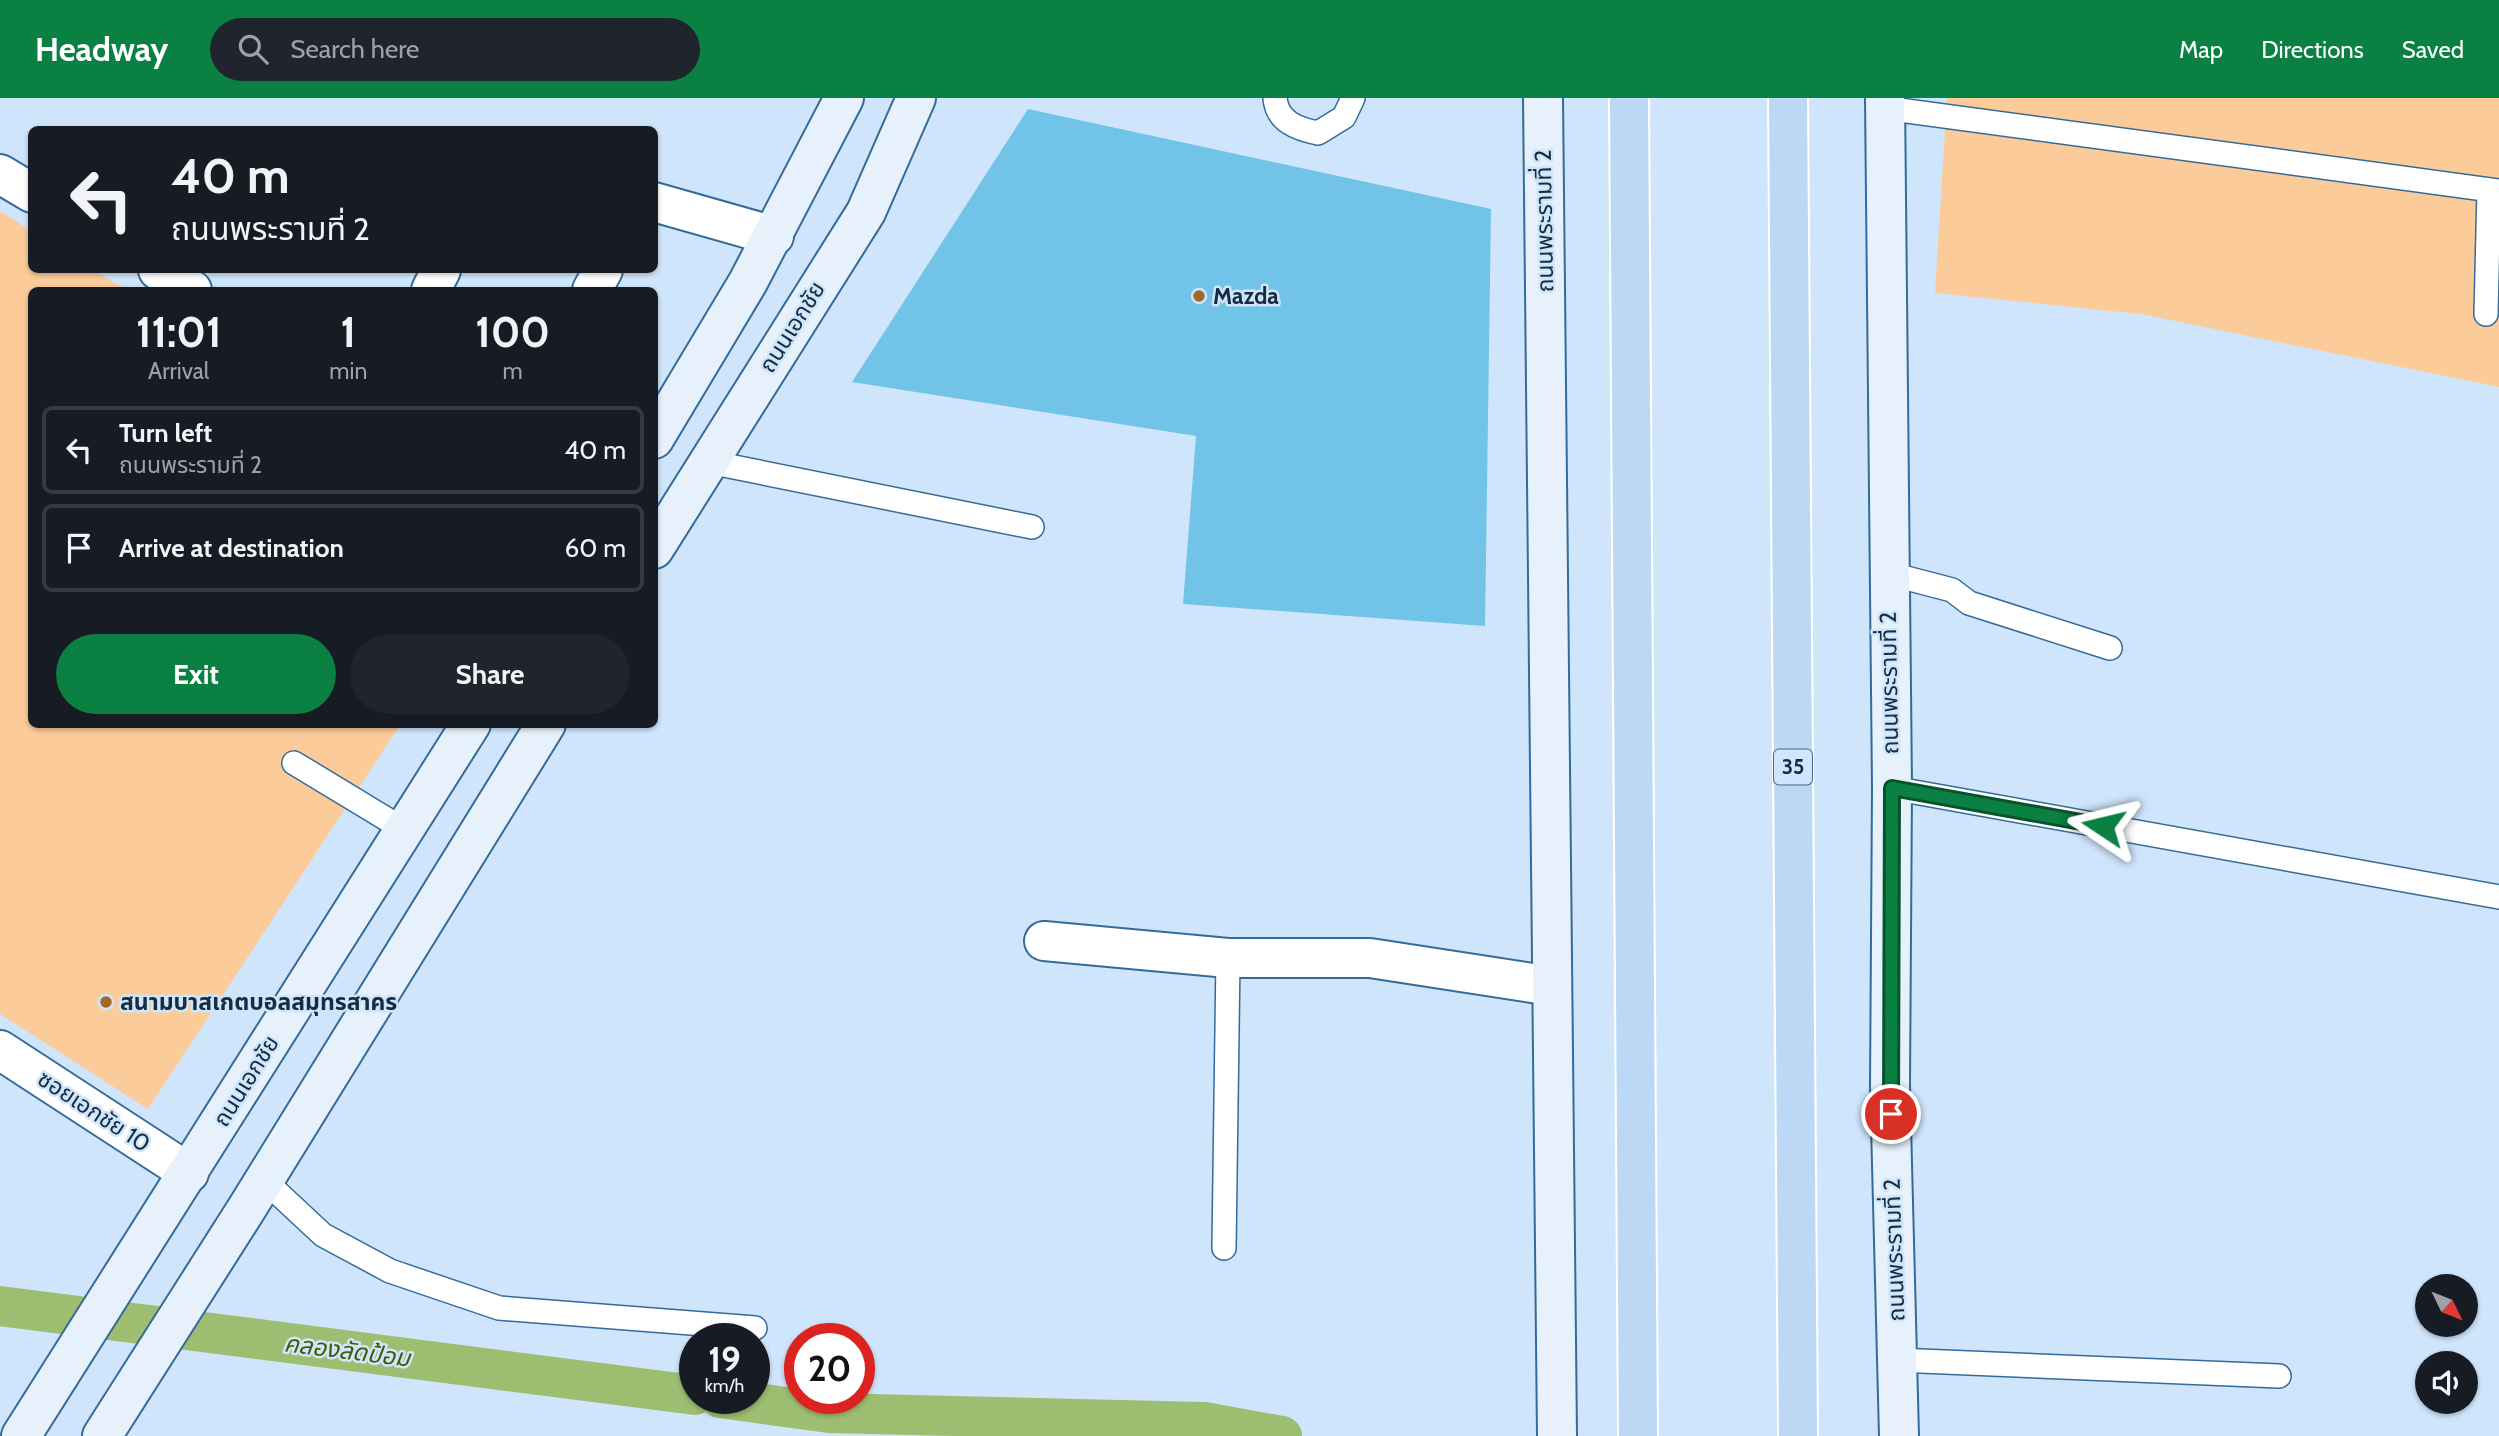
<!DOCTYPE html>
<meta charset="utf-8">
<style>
:root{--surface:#171b24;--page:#20242c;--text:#f1f3f6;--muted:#9ea1a6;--line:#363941;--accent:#0b8043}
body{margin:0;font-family:Cabin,"Noto Sans Thai",sans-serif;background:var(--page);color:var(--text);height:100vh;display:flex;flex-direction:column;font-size:26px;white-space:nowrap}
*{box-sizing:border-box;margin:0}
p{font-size:23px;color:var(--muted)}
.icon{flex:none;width:38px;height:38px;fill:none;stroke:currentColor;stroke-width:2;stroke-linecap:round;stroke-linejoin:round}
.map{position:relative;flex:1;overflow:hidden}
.side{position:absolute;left:28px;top:189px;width:630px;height:441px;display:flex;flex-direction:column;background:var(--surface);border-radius:10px;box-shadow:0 2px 5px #0004}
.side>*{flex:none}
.top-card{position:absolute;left:28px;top:28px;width:630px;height:147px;border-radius:10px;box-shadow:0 2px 5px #0004;background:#171b24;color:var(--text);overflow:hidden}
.needle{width:46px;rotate:133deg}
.tools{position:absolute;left:2415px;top:1176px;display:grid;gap:14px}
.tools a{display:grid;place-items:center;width:63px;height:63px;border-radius:50%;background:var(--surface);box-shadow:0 2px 5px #0004;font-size:35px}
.speed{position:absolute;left:679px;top:1225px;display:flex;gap:14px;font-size:35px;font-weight:700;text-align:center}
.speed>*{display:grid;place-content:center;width:91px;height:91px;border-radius:50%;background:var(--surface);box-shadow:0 2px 5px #0004;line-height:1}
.speed small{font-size:18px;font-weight:400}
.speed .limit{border:10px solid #d22;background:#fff;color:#111}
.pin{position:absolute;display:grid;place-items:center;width:60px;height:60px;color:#fff;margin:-30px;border:4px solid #fff;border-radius:50%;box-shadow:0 2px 7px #0007}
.me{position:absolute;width:77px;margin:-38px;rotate:280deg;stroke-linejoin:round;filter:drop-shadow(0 0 5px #0008)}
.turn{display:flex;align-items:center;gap:24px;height:147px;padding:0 28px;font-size:32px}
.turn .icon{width:91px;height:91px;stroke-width:2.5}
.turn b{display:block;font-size:49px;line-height:60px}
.eta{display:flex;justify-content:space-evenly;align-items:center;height:119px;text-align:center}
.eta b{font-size:42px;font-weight:700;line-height:49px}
.action{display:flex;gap:14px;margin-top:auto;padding:14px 28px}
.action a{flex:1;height:80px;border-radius:42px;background:var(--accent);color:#fff;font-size:28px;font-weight:700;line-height:80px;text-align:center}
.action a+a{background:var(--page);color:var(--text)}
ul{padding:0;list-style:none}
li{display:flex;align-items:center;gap:21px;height:88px;margin:0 14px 10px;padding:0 14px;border:4px solid var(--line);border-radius:10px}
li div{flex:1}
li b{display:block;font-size:26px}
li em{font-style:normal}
header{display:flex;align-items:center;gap:42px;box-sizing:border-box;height:98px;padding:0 35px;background:var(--accent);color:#fff}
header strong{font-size:33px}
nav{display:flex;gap:38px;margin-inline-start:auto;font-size:24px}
.search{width:490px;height:63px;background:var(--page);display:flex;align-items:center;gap:18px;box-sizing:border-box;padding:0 24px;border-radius:38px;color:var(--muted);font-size:26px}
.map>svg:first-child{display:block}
.green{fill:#fbcb99}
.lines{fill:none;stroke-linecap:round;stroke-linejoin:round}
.canal{stroke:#9dbe70;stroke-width:40}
.building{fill:#71c4e7}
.service-casing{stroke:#346b9a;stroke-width:26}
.minor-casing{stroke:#346b9a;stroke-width:42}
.secondary-casing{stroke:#346b9a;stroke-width:42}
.trunk-casing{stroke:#fff;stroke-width:42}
.service{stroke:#fff;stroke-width:23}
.minor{stroke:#fff;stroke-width:38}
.secondary{stroke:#e6f1fb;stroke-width:38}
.trunk{stroke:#bcd8f4;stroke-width:38}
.route-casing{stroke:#07532c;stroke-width:18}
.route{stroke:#0b8043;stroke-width:12}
.poi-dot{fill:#9f6824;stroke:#cfe5fb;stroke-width:2.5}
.labels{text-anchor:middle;stroke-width:5;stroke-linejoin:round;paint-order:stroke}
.shield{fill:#cfe5fb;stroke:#4d6479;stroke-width:2}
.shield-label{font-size:21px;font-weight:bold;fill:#152c41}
.street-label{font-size:23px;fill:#152c41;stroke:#cfe5fb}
.poi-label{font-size:23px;font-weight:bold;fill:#152c41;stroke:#cfe5fb;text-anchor:start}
.water-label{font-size:24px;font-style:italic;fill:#3f5a00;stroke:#cfe5fb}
</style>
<header>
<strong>Headway</strong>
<div class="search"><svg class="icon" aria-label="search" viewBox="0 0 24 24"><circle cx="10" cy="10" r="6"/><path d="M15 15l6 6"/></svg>Search here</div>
<nav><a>Map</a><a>Directions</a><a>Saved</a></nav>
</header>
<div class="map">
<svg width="2499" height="1338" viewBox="0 0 2499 1338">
<rect width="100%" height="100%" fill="#cfe5fb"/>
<path class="green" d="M1947 0H2499V289L2141 216 1935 195Z
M0 113 31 133 32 172H93L127 192H32V626L400 627 148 1011 0 916Z"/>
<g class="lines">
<path class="canal" d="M0 1208 695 1297
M720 1300 829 1315 1204 1324 1282 1338"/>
</g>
<path class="building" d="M1028 11 1491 111 1485 528 1183 506 1196 338 852 284Z"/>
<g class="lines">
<defs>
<path id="service" d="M1275 0C1277 24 1298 31 1318 35L1344 19 1353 0
M1885 10 2499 93
M2486 216 2489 92
M709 364 1032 429
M1887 475 1952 492 1969 505 2110 550
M294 665 403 731
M1892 690 2499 799
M264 1082 323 1137 390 1173 499 1210 755 1230
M1224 1150 1228 860
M1897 1262 2279 1278"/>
<path id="minor" d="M0 76 32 95
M654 104 774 138
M158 172 192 192
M431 192 441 172
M592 192 603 172
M1044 843 1228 860H1370L1552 888
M0 952 189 1075"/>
<path id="secondary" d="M1543 0 1557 1338
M1885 0 1892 690 1890 988 1899 1338
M654 341 748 184 844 0
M654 451 866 114 916 0
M21 1338 471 626
M102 1338 247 1110 546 626"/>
<path id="trunk" d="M1629 0 1638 1338
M1788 0 1798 1338"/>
</defs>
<use href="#service" class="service-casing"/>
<use href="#minor" class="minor-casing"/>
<use href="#secondary" class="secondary-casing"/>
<use href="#trunk" class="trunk-casing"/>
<use href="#service" class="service"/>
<use href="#minor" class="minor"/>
<use href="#secondary" class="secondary"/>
<use href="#trunk" class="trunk"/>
</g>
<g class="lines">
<defs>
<path id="route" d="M1891 1016 1892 690 2103 728"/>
</defs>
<use href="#route" class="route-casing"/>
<use href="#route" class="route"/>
</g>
<g class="poi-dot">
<circle cx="1199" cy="198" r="7"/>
<circle cx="106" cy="904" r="7"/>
</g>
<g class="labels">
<rect class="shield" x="1774" y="651.5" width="38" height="35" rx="5"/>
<g class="shield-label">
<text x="1793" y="676">35</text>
</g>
<g class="street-label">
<text transform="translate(1544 123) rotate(-91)" y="8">ถนนพระรามที่ 2</text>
<text transform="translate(792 229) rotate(-58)" y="8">ถนนเอกชัย</text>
<text transform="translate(1889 585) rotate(-91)" y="8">ถนนพระรามที่ 2</text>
<text transform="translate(246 983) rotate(-58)" y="8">ถนนเอกชัย</text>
<text transform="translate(94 1013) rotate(33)" y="8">ซอยเอกชัย 10</text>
<text transform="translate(1894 1152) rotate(-92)" y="8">ถนนพระรามที่ 2</text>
</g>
<g class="poi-label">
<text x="1213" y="206">Mazda</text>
<text x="120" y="912">สนามบาสเกตบอลสมุทรสาคร</text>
</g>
<g class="water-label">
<text transform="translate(347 1253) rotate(7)" y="8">คลองลัดป้อม</text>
</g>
</g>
</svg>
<div class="tools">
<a><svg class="needle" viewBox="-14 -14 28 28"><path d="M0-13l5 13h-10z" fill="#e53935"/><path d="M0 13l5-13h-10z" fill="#9ea1a6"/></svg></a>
<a><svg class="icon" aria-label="sound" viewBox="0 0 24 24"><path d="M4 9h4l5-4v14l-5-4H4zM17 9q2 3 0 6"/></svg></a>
</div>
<div class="speed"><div>19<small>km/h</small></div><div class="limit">20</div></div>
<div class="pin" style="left:1891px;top:1016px;background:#d93025"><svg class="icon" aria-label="arrive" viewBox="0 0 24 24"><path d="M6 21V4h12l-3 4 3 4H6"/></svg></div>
<svg class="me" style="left:2103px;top:728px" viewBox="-20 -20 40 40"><path d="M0-17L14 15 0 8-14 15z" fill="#0b8043" stroke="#fff" stroke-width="4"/></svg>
<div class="top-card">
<div class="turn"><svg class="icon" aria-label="left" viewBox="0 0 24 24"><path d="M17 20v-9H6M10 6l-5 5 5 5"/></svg><div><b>40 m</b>ถนนพระรามที่ 2</div></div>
</div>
<section class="side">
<div class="eta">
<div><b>11:01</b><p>Arrival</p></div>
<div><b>1</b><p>min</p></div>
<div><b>100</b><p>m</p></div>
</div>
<ul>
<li><svg class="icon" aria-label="left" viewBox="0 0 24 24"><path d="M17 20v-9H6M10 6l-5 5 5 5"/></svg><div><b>Turn left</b><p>ถนนพระรามที่ 2</p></div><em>40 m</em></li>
<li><svg class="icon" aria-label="arrive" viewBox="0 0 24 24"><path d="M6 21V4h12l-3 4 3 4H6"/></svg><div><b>Arrive at destination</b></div><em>60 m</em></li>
</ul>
<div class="action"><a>Exit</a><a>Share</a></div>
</section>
</div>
